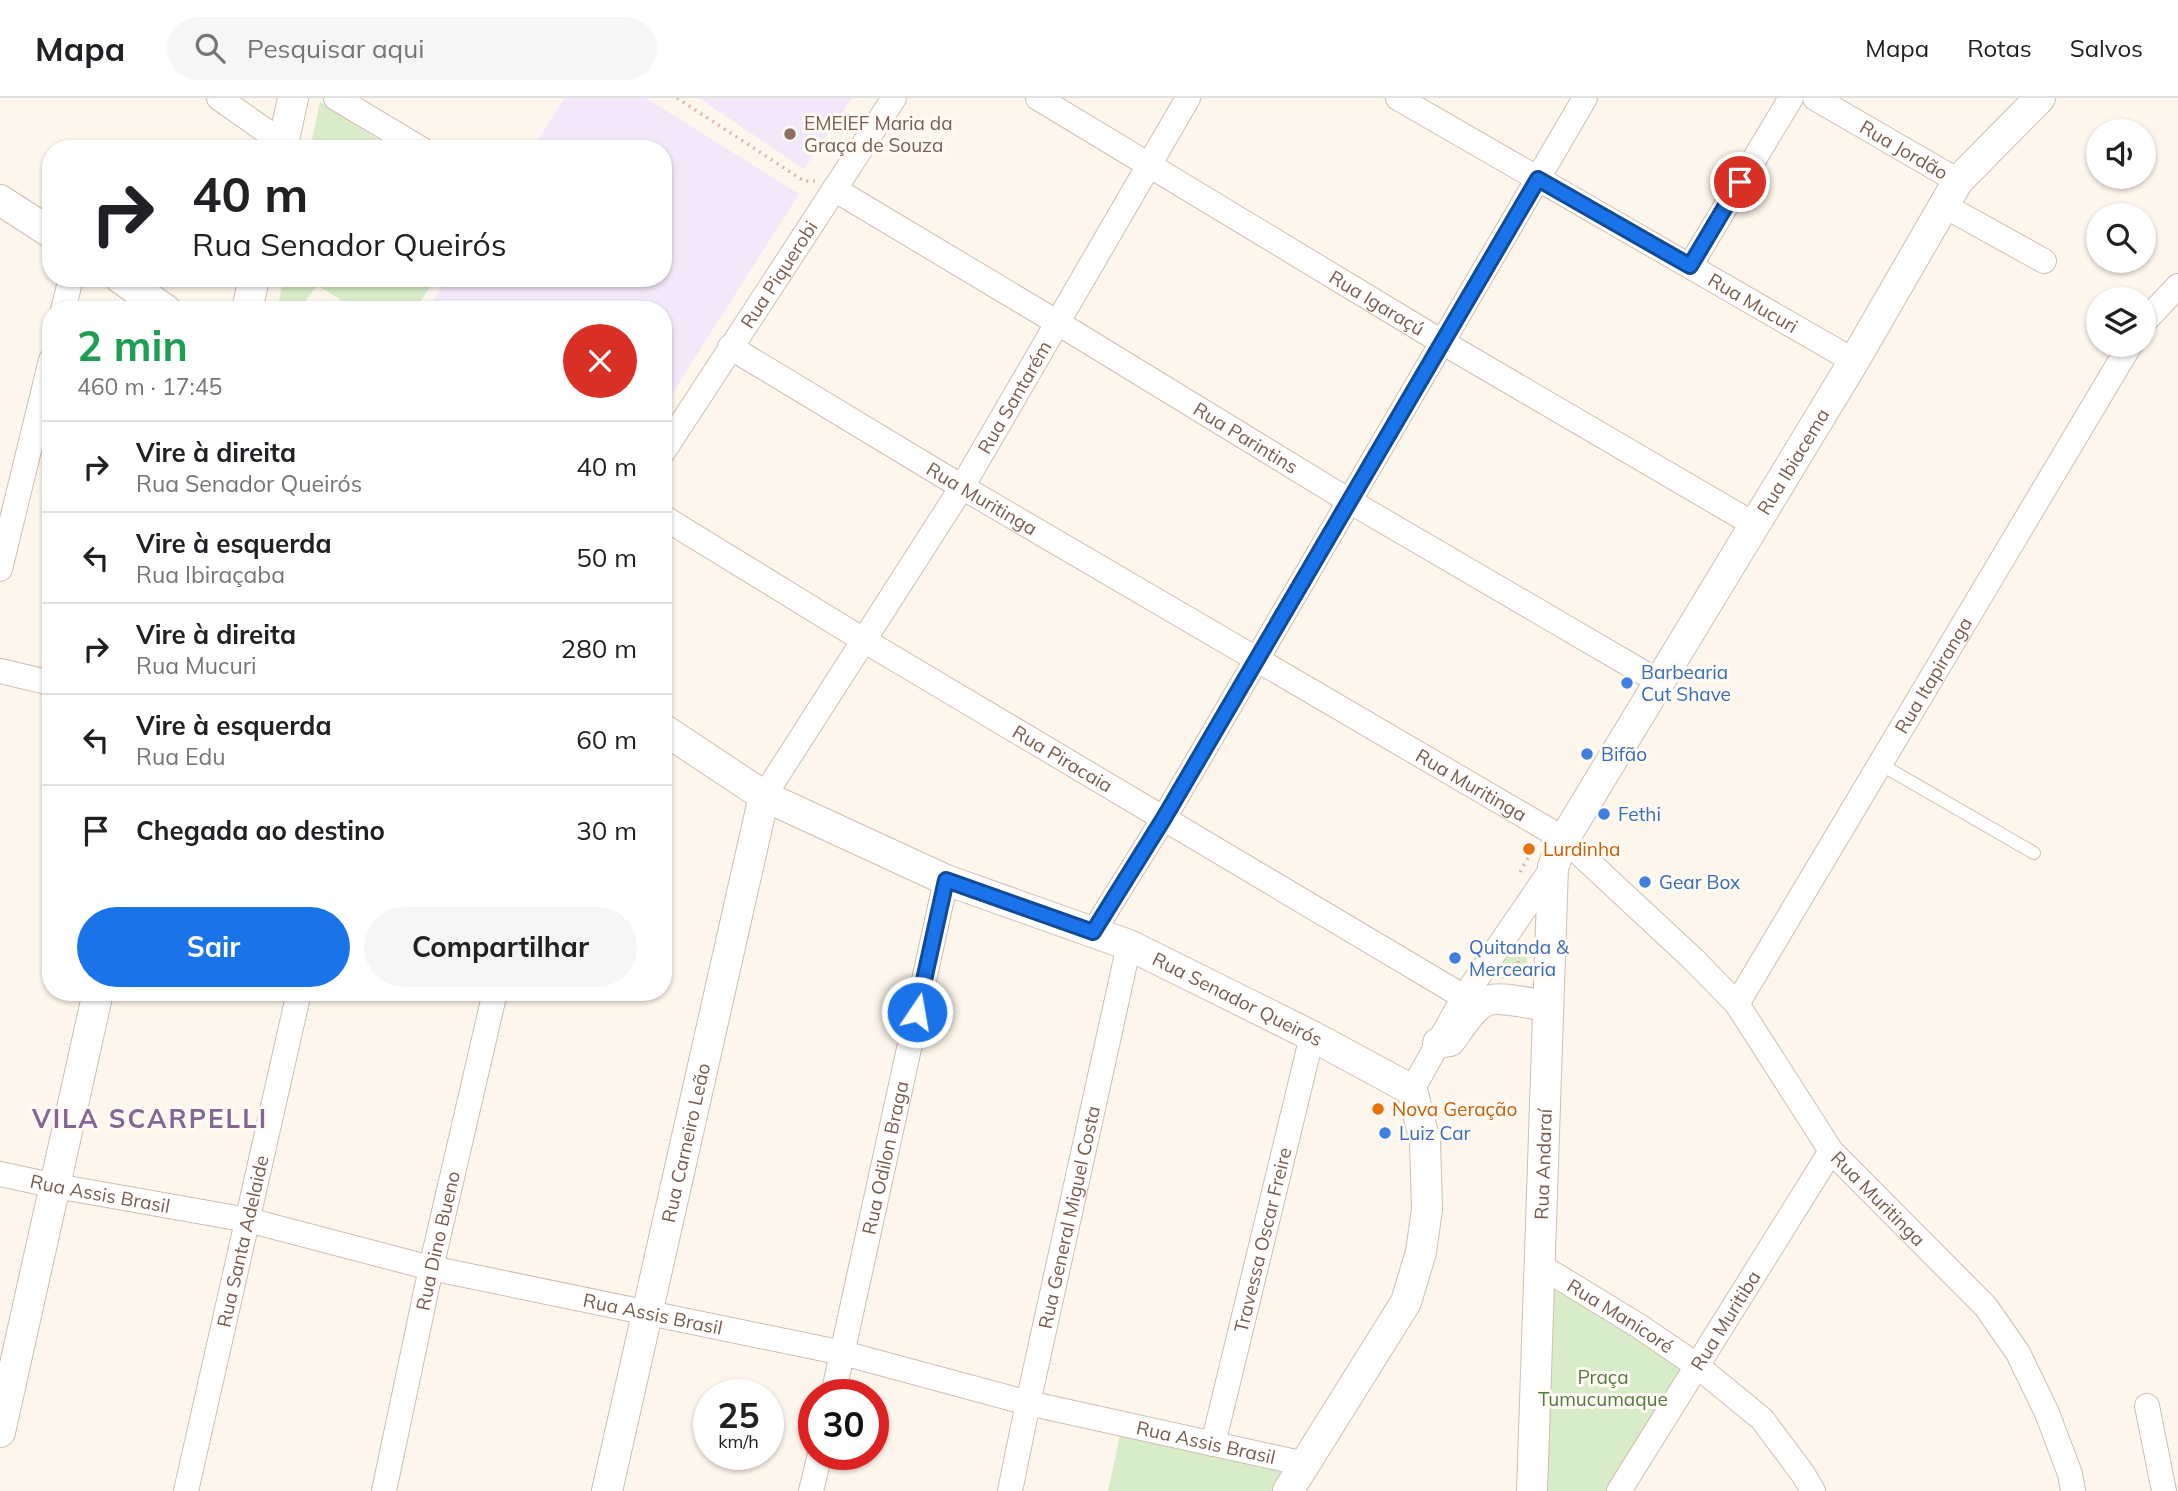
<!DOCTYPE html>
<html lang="pt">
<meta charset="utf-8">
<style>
:root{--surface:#fff;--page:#f6f6f6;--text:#202124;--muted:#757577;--line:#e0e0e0;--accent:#1a73e8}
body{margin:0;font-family:Mulish,sans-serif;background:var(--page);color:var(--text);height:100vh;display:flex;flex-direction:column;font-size:26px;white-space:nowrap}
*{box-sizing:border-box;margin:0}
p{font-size:23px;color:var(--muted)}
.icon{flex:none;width:38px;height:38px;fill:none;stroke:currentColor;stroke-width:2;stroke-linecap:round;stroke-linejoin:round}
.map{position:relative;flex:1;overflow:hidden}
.drawer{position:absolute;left:42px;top:203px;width:630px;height:700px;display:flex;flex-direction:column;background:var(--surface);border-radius:28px;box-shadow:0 2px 5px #0004}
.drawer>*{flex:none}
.hud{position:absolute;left:42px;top:42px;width:630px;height:147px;border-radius:28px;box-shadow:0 2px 5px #0004;background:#fff;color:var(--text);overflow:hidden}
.tools{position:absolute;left:2086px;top:21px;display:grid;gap:14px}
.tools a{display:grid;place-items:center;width:70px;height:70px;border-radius:50%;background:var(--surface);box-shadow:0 2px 5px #0004;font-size:35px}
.speed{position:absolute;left:693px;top:1281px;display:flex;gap:14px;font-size:35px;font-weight:700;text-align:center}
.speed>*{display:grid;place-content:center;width:91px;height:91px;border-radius:50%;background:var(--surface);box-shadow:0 2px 5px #0004;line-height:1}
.speed small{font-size:18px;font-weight:400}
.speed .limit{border:10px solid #d22;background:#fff;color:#111}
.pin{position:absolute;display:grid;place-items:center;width:60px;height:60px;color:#fff;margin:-30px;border:4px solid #fff;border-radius:50%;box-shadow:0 2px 7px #0007}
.me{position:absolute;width:77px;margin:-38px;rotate:12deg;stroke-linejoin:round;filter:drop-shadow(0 0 5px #0008)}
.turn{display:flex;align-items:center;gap:24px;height:147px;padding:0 35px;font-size:32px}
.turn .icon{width:91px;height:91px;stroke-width:2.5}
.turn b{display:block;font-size:49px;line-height:60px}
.round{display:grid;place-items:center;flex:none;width:74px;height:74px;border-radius:37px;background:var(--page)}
.summary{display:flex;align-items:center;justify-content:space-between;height:119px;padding:0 35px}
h1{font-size:42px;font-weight:700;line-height:52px;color:#1e9e55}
.action{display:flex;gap:14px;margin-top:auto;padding:14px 35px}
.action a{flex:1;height:80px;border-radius:42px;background:var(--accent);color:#fff;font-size:28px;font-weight:700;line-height:80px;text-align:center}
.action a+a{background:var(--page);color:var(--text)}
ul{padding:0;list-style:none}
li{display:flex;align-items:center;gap:21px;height:91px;padding:0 35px;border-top:2px solid var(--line)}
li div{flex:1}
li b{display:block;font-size:26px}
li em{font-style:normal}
header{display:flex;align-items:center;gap:42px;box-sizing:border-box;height:98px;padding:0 35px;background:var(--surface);border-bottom:2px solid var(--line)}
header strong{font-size:33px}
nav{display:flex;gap:38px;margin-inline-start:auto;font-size:24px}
.search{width:490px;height:63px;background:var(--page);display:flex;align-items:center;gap:18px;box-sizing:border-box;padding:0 24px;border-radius:38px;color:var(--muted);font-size:26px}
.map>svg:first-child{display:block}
.education{fill:#f3e8fa}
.green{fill:#d8ecc9}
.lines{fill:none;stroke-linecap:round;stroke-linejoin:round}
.service-casing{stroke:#d1beb0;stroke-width:14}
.minor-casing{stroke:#d1beb0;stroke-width:26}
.tertiary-casing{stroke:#d1beb0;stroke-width:32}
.path{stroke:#d9b8a5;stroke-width:3.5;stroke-dasharray:2 5;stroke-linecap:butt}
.service{stroke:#fff;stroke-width:12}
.minor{stroke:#fff;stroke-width:24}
.tertiary{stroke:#fff;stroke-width:30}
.route-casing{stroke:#114b97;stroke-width:18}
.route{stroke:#1a73e8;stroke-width:12}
.education-dot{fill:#8d6e63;stroke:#fffaf3;stroke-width:2.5}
.shop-dot{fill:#3f7fe0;stroke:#fffaf3;stroke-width:2.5}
.food-dot{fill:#e8710a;stroke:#fffaf3;stroke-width:2.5}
.labels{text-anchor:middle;stroke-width:6;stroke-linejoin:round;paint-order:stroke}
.education-label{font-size:19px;fill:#785e54;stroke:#fffaf3;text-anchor:start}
.street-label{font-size:19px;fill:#7a5c4d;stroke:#fffaf3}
.shop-label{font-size:19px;fill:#366cbe;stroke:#fffaf3;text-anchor:start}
.food-label{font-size:19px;fill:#c56008;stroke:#fffaf3;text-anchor:start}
.park-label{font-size:19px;fill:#537a41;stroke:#fffaf3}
.district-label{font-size:26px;font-weight:bold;letter-spacing:2px;fill:#846695;stroke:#fffaf3}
</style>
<header>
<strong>Mapa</strong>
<div class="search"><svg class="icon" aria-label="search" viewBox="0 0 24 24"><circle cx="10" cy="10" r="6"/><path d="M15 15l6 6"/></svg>Pesquisar aqui</div>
<nav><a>Mapa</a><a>Rotas</a><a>Salvos</a></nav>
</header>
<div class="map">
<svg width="2178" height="1393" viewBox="0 0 2178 1393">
<rect width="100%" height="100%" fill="#fdf6ec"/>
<path class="education" d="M565 0H646L799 96 663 310V212H427L448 180H663V51H532Z
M699 0H852L804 71Z"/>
<path class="green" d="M320 4 392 51H310Z
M284 180H434L436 181 414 212H357L317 187 299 212H277Z
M1510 848 1522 850 1527 861 1528 872 1519 880 1501 881 1494 876Z
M1549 1184 1685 1269 1609 1393H1539Z
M1120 1337 1286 1372 1271 1393H1108Z"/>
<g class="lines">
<defs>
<path id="service" d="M1880 666 2034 755"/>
<g id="minor">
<path d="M219 0 283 45"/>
<path d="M336 0 421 51"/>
<path id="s1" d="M1038 0 1442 244 1755 427"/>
<path id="s2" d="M1398 0 1854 263"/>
<path id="s3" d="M1815 0 1958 83"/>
<path id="s4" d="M834 91 1058 225 1351 404 1661 585"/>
<path d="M1943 107 2044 163"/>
<path d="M1690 168 1791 0"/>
<path d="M63 212 71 180"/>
<path d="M2144 224 2178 188"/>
<path id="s5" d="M730 249 962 389 1564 741 1693 861 1737 906 1831 1053 1986 1209 2018 1255 2047 1315 2070 1376 2073 1393"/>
<path id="s6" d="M663 354 894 0"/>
<path id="s7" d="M663 419 865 543 1464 899"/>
<path d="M0 471 51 262"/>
<path d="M0 573 51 585"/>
<path id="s8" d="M764 698 962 389 1188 0"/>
<path d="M1093 834 1164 720 1585 0"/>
<path id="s9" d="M1737 906 2130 247"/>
<path d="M1412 992 1464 899 1553 769"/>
<path id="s10" d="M0 1076 56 1088 248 1122 431 1170 843 1255 1028 1305 1305 1366"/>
<path id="s11" d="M1539 1167 1639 1228 1696 1267 1762 1321 1803 1376 1813 1393"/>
<path id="s12" d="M833 1297 946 782"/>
<path d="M2147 1308 2164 1393"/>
<path id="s13" d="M1213 1346 1312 938"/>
<path id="s14" d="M186 1393 299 894"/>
<path id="s15" d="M384 1393 431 1170 495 894"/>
<path d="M811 1393 820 1356"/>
<path id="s16" d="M1010 1393 1028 1305 1129 847"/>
<path id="s17" d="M1619 1393 1831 1053"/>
</g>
<g id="tertiary">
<path d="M282 51 293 0"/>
<path d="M0 102 51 135"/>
<path d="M120 180 166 212"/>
<path d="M247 212 254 180"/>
<path id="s18" d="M663 631 764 698 946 782 1129 847 1312 938 1412 992 1425 1043 1427 1111 1421 1154 1406 1204 1288 1393"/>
<path d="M1438 945 1450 943C1459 931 1469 913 1482 905 1494 896 1531 906 1547 908"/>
<path d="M0 1334 98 894"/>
<path id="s19" d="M607 1393 764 698"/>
<path id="s20" d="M1532 1393 1553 769 1564 741 1854 263 1958 83 2040 0"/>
</g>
</defs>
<use href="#service" class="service-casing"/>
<use href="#minor" class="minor-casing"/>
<use href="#tertiary" class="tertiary-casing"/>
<path class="path" d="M677 0 804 83H815
M1520 774 1528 760
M1518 879V859"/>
<use href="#service" class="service"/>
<use href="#minor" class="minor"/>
<use href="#tertiary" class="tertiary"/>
</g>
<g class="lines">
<defs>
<path id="route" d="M917 914 946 782 1093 834 1164 720 1538 81 1690 168 1740 84"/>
</defs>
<use href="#route" class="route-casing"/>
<use href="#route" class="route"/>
</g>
<circle class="education-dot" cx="790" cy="36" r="7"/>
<g class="shop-dot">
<circle cx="1627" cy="585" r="7"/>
<circle cx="1587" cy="656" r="7"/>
<circle cx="1604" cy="716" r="7"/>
<circle cx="1645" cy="784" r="7"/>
<circle cx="1455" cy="860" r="7"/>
<circle cx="1385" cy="1035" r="7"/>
</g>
<g class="food-dot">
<circle cx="1529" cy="751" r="7"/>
<circle cx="1378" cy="1011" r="7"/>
</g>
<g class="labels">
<g class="education-label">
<text x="804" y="32">EMEIEF Maria da<tspan x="804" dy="22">Graça de Souza</tspan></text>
</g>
<g class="street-label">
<text dy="7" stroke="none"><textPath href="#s3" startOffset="103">Rua Jordão</textPath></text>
<text dy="7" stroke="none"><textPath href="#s6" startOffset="212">Rua Piquerobi</textPath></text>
<text dy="7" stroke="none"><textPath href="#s1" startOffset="396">Rua Igaraçú</textPath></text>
<text dy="7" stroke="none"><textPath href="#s2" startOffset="410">Rua Mucuri</textPath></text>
<text dy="7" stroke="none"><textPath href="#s8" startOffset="471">Rua Santarém</textPath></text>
<text dy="7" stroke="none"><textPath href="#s4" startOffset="481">Rua Parintins</textPath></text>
<text dy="7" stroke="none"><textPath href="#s20" startOffset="1096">Rua Ibiacema</textPath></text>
<text dy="7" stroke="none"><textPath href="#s5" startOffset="294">Rua Muritinga</textPath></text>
<text dy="7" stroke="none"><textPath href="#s9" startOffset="383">Rua Itapiranga</textPath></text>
<text dy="7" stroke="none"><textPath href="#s7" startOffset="467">Rua Piracaia</textPath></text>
<text dy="7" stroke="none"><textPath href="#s5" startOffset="861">Rua Muritinga</textPath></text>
<text dy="7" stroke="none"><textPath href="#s18" startOffset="637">Rua Senador Queirós</textPath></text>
<text dy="7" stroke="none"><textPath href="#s19" startOffset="357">Rua Carneiro Leão</textPath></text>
<text dy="7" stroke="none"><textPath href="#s12" startOffset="243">Rua Odilon Braga</textPath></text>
<text dy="7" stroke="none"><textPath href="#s20" startOffset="327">Rua Andaraí</textPath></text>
<text dy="7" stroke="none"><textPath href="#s10" startOffset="102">Rua Assis Brasil</textPath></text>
<text dy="7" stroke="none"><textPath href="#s5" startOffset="1449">Rua Muritinga</textPath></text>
<text dy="7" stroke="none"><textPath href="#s16" startOffset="280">Rua General Miguel Costa</textPath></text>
<text dy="7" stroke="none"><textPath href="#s13" startOffset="210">Travessa Oscar Freire</textPath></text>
<text dy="7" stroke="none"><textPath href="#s15" startOffset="256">Rua Dino Bueno</textPath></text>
<text dy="7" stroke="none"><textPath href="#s14" startOffset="256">Rua Santa Adelaide</textPath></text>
<text dy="7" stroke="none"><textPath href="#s10" startOffset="668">Rua Assis Brasil</textPath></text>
<text dy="7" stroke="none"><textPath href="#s11" startOffset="96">Rua Manicoré</textPath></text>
<text dy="7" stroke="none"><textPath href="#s17" startOffset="201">Rua Muritiba</textPath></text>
<text dy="7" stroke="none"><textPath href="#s10" startOffset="1236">Rua Assis Brasil</textPath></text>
</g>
<g class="shop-label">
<text x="1641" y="581">Barbearia<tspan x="1641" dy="22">Cut Shave</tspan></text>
<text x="1601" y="663">Bifão</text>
<text x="1618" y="723">Fethi</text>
<text x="1659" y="791">Gear Box</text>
<text x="1469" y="856">Quitanda &amp;<tspan x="1469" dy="22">Mercearia</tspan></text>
<text x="1399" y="1042">Luiz Car</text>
</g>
<g class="food-label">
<text x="1543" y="758">Lurdinha</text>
<text x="1392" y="1018">Nova Geração</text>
</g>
<g class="park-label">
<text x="1603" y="1286">Praça<tspan x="1603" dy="22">Tumucumaque</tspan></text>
</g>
<g class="district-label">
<text x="150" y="1030">VILA SCARPELLI</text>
</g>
</g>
</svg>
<div class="tools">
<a><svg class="icon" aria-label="sound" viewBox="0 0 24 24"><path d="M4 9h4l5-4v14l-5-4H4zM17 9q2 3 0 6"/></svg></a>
<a><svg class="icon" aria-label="search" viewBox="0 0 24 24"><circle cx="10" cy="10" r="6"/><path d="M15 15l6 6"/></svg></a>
<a><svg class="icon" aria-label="layers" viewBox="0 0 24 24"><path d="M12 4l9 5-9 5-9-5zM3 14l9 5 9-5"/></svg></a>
</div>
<div class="speed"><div>25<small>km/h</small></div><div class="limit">30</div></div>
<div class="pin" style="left:1740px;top:84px;background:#d93025"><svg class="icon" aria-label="arrive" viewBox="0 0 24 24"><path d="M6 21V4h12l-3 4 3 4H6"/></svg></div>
<svg class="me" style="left:917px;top:914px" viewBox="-20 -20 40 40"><circle r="17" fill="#1a73e8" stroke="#fff" stroke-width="3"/><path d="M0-11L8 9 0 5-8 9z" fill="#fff"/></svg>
<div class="hud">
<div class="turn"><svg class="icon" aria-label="right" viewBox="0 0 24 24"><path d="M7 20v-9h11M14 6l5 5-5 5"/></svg><div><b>40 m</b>Rua Senador Queirós</div></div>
</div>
<section class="drawer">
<div class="summary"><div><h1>2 min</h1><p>460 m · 17:45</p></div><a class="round" style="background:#d93025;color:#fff"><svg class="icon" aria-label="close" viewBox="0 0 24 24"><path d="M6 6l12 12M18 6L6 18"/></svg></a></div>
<ul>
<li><svg class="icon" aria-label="right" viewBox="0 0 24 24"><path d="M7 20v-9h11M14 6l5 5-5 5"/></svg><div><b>Vire à direita</b><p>Rua Senador Queirós</p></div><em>40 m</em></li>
<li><svg class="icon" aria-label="left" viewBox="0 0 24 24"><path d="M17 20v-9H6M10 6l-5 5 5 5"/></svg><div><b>Vire à esquerda</b><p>Rua Ibiraçaba</p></div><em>50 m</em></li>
<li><svg class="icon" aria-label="right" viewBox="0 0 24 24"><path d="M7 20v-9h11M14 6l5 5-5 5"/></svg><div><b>Vire à direita</b><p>Rua Mucuri</p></div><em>280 m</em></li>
<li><svg class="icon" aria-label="left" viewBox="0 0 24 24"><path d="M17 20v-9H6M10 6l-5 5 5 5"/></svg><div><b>Vire à esquerda</b><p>Rua Edu</p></div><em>60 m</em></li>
<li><svg class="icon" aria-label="arrive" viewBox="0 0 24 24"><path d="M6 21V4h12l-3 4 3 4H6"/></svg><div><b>Chegada ao destino</b></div><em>30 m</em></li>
</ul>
<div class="action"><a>Sair</a><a>Compartilhar</a></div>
</section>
</div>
